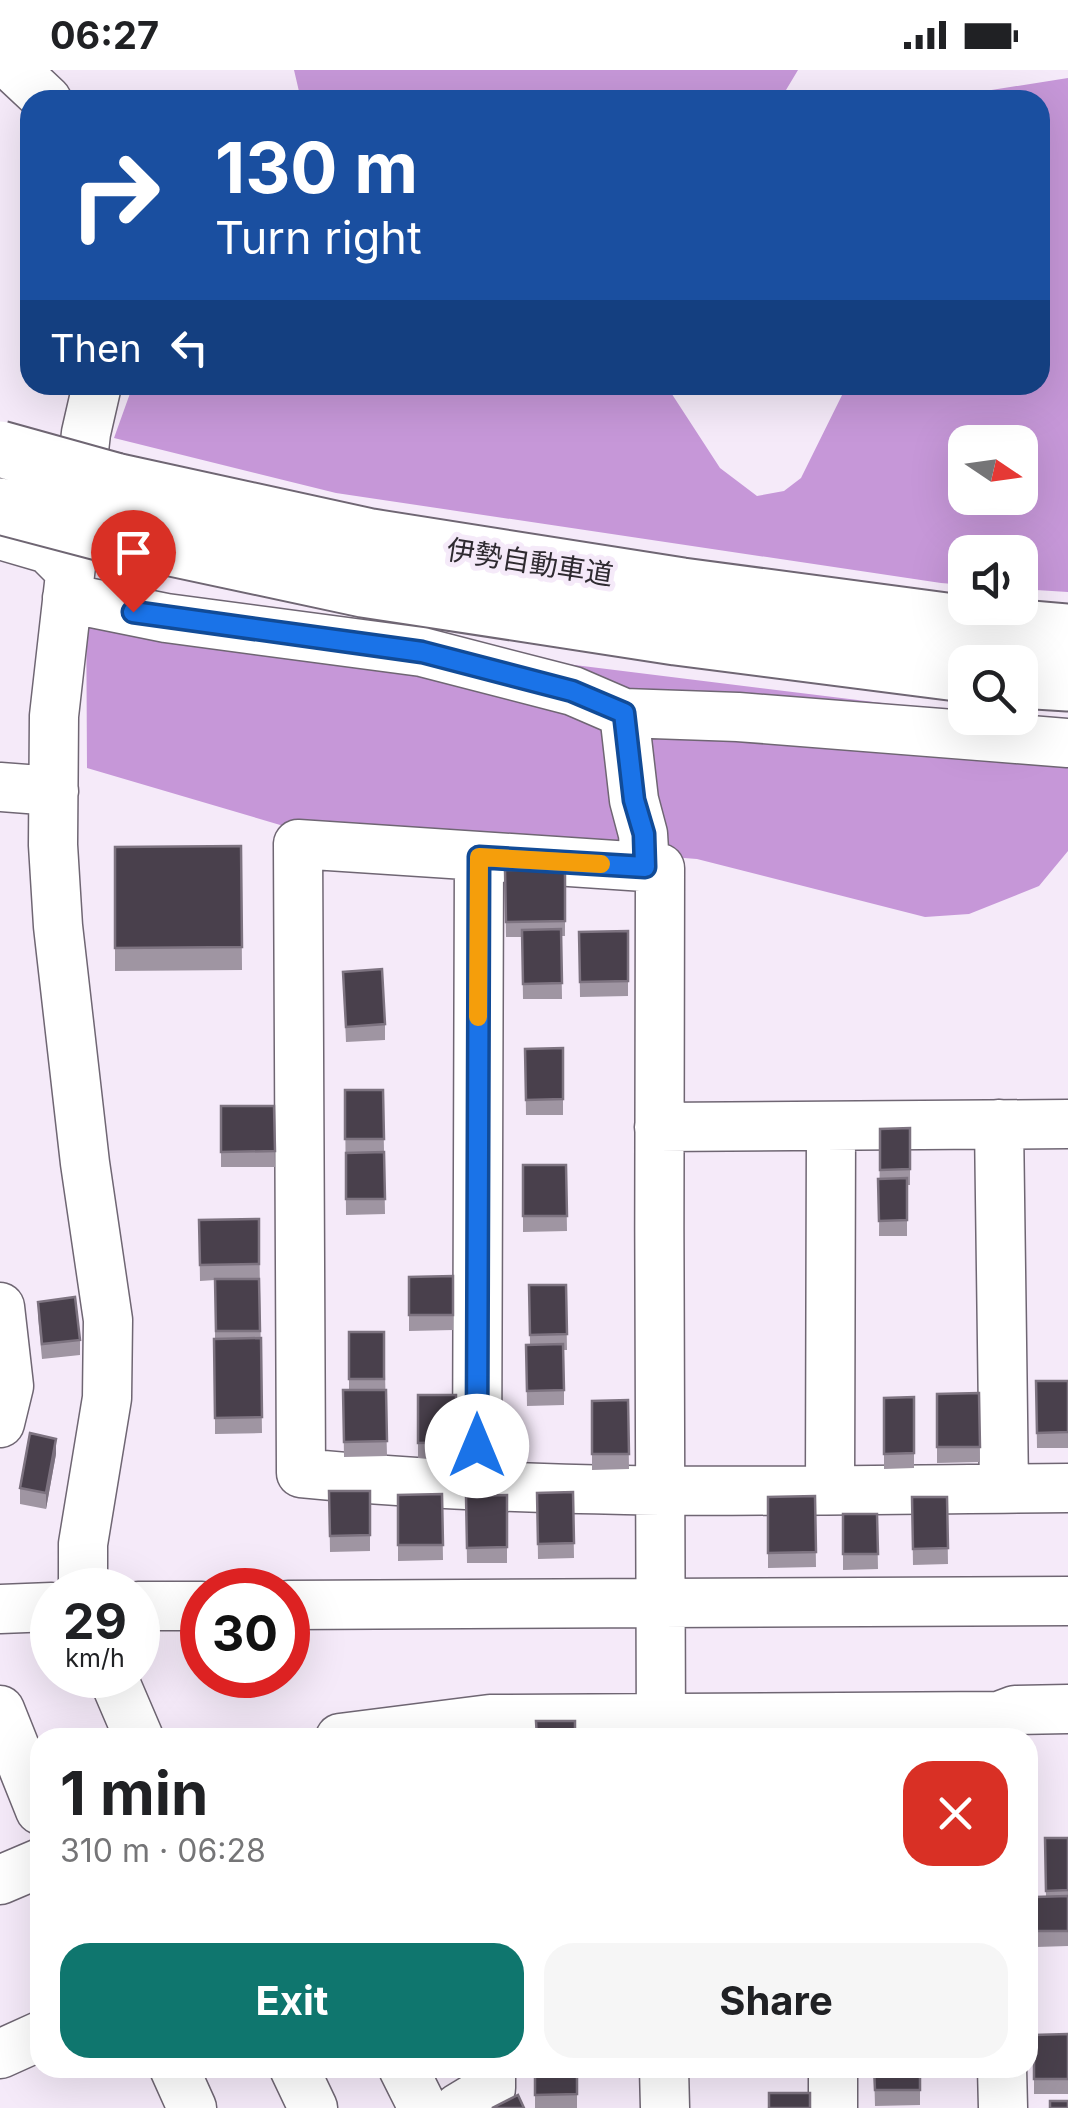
<!DOCTYPE html>
<meta charset="utf-8">
<style>
:root{--surface:#fff;--page:#f6f6f6;--text:#202124;--muted:#757577;--accent:#0f766e}
body{margin:0;font-family:Inter,"Noto Sans JP",sans-serif;background:var(--page);color:var(--text);height:100vh;display:flex;flex-direction:column;font-size:38px;white-space:nowrap}
*{box-sizing:border-box;margin:0}
p{font-size:32px;color:var(--muted)}
.icon{flex:none;width:55px;height:55px;fill:none;stroke:currentColor;stroke-width:2;stroke-linecap:round;stroke-linejoin:round}
.map{position:relative;flex:1;overflow:hidden}
.drawer{position:absolute;left:30px;top:1658px;width:1008px;height:350px;display:flex;flex-direction:column;background:var(--surface);border-radius:30px;box-shadow:0 10px 40px #0002}
.drawer>*{flex:none}
.top-card{position:absolute;left:20px;top:20px;width:1030px;height:305px;border-radius:30px;box-shadow:0 10px 40px #0002;background:#1a4fa0;color:#fff;overflow:hidden}
.needle{width:65px;rotate:103deg}
.buttons{position:absolute;left:948px;top:355px;display:grid;gap:20px}
.buttons a{display:grid;place-items:center;width:90px;height:90px;border-radius:20px;background:var(--surface);box-shadow:0 10px 40px #0002;font-size:50px}
.speed{position:absolute;left:30px;top:1498px;display:flex;gap:20px;font-size:50px;font-weight:700;text-align:center}
.speed>*{display:grid;place-content:center;width:130px;height:130px;border-radius:50%;background:var(--surface);box-shadow:0 10px 40px #0002;line-height:1}
.speed small{font-size:25px;font-weight:400}
.speed .limit{border:15px solid #d22;background:#fff;color:#111}
.pin{position:absolute;display:grid;place-items:center;width:85px;height:85px;color:#fff;margin:-102px -42px;border-radius:50% 50% 50% 0;rotate:-45deg;box-shadow:0 0 10px #0007}
.pin .icon{rotate:45deg}
.me{position:absolute;width:110px;margin:-55px;rotate:0deg;stroke-linejoin:round;filter:drop-shadow(0 0 8px #0008)}
.turn{display:flex;align-items:center;gap:35px;height:210px;padding:0 30px;font-size:45px}
.turn .icon{width:130px;height:130px;stroke-width:2.5}
.turn b{display:block;font-size:70px;line-height:85px}
.then{display:flex;align-items:center;height:95px;padding:0 30px;background:#0003;gap:20px;font-size:38px}
.round{display:grid;place-items:center;flex:none;width:105px;height:105px;border-radius:30px;background:var(--page)}
.overview{display:flex;align-items:center;justify-content:space-between;height:170px;padding:0 30px}
h1{font-size:60px;font-weight:700;line-height:75px}
.primary-button{display:flex;gap:20px;margin-top:auto;padding:20px 30px}
.primary-button a{flex:1;height:115px;border-radius:30px;background:var(--accent);color:#fff;font-size:40px;font-weight:700;line-height:115px;text-align:center}
.primary-button a+a{background:var(--page);color:var(--text)}
.status{display:flex;justify-content:space-between;align-items:center;height:70px;padding:0 50px;background:var(--surface);direction:ltr}
.status svg{height:28px;fill:currentColor}
.map>svg:first-child{display:block}
.forest{fill:#c697d8;fill-rule:evenodd}
.lines{fill:none;stroke-linecap:round;stroke-linejoin:round}
.minor-casing{stroke:#6f6673;stroke-width:51}
.highway-casing{stroke:#6f6673;stroke-width:59}
.minor{stroke:#fff;stroke-width:48}
.highway{stroke:#fff;stroke-width:55}
.highway-bridge-casing{stroke:#6f6673;stroke-width:59;stroke-linecap:butt}
.highway-bridge{stroke:#fff;stroke-width:55}
.wall{fill:#9f95a2}
.shaded-wall{fill:#7d7380}
.building{fill:#49404c;stroke:#7d7380;stroke-width:2.5}
.route-casing{stroke:#114b97;stroke-width:25}
.route{stroke:#1a73e8;stroke-width:18}
.slow{stroke:#f59e0b;stroke-width:18}
.labels{text-anchor:middle;stroke-width:10;stroke-linejoin:round;paint-order:stroke}
.street-label{font-size:28px;fill:#2e2a30;stroke:#f5eaf9}
</style>
<div class="status"><b>06:27</b><svg viewBox="0 0 49 12"><path d="M0 12V9h3v3zM5 12V6h3v6zM10 12V3h3v9zM15 12V0h3v12zM26 1h20v11H26zM47 4h2v5h-2z"/></svg></div>
<div class="map">
<svg width="1068" height="2038" viewBox="0 0 1068 2038">
<rect width="100%" height="100%" fill="#f5eaf9"/>
<path class="forest" d="M294 0H798L780 30H301Z
M1068 8V522L1020 519V482H965V515L941 513 336 423 114 368 133 315H666L720 398 757 426 784 421 801 408 847 315H1040V30H973L979 22ZM965 372H1020V428H965Z
M86 510 243 554 1068 656V781L1039 816 969 844 925 847 697 789 287 757 87 698Z"/>
<g class="lines">
<defs>
<path id="minor" d="M15 0 47 30
M0 465 48 479 70 501
M67 528 166 548 422 582 573 621 624 643 738 647 1068 673
M624 643 634 730 643 764 645 797
M0 717 54 721
M999 1054 1004 1418
M659 1057 1068 1054
M0 1237 9 1316 0 1353
M477 1415 479 787
M830 1420 831 1057
M83 1520V1474L107 1328 108 1250 85 1093 58 856 53 775 54 646 86 363 97 315
M288 1535 1068 1531
M138 1536H202
M0 1539 52 1537
M112 1605 139 1668
M0 1640 40 1740
M340 1668 490 1649 999 1646 1015 1640 1068 1639
M661 1668C659 1378 659 1088 660 798L298 774 301 1403C555 1428 813 1420 1068 1418
M0 1810 40 1793
M0 1984 40 1966
M174 1998 192 2038
M294 1998 313 2038
M403 1998 423 2038
M664 1998 665 2038
M833 1998V2038
M1002 1998 1003 2038
M458 2038 491 2018V1998"/>
<path id="highway" d="M115 411 371 467 682 516 961 553 1068 562
M106 464 363 519 676 567 965 604
M1020 610 1068 613"/>
</defs>
<use href="#minor" class="minor-casing"/>
<use href="#highway" class="highway-casing"/>
<use href="#minor" class="minor"/>
<use href="#highway" class="highway"/>
<defs>
<path id="highway-bridge" d="M0 379 115 411
M0 436 106 464"/>
</defs>
<use href="#highway-bridge" class="highway-bridge-casing"/>
<use href="#highway-bridge" class="highway-bridge"/>
</g>
<path class="wall" d="M241 776 242 900 115 901V777Z
M565 799V866H561L562 929H523L522 867H506L505 800Z
M628 861V926L580 927 579 862Z
M343 902 385 954V970L346 972Z
M563 978V1045H526L525 979Z
M345 1020H383L385 1144 346 1145Z
M221 1036H274L275 1097H221Z
M910 1058V1115H907V1166H879L880 1059Z
M523 1095H566L567 1161 523 1162Z
M259 1149 262 1363 215 1364V1210L200 1211 199 1150Z
M453 1206V1260L409 1261V1207Z
M529 1215H566L567 1280H564V1335L527 1336 526 1275H530Z
M38 1232 80 1270V1285L42 1289 38 1247Z
M349 1262H384L387 1386 344 1387 343 1320H349Z
M1036 1311H1068V1378H1037Z
M979 1323 980 1392 937 1393V1324Z
M418 1325H456V1388H418Z
M914 1327V1398L884 1399V1328Z
M628 1330 629 1399 592 1400V1331Z
M56 1384 46 1439 20 1434V1418Z
M329 1421H370V1481L330 1482Z
M573 1422 574 1488 538 1489 537 1423Z
M442 1424 443 1490 398 1491V1425Z
M507 1425V1493H467L466 1426Z
M815 1426 816 1497 768 1498V1427Z
M912 1427H947L948 1494 913 1495Z
M843 1444H877L878 1499 843 1500Z
M1045 1768H1068V1876L1036 1877V1827L1046 1826Z
M1068 1964V2024H1034V1965Z
M535 1998H577V2038H535Z
M874 1998H920V2035L875 2036Z"/>
<path class="shaded-wall" d="M56 1369V1384L46 1439V1423Z"/>
<path class="building" d="M241 776 242 877 115 878V777Z
M565 799V851L506 852 505 800Z
M561 859 562 913 523 914 522 860Z
M628 861V911L580 912 579 862Z
M382 899 385 954 346 957 343 902Z
M563 978V1029L526 1030 525 979Z
M345 1020H383L384 1069H345Z
M221 1036H274L275 1081 221 1082Z
M910 1058V1099L880 1100V1059Z
M384 1082 385 1129H346V1083Z
M523 1095H566L567 1146H523Z
M907 1108V1150L879 1151 878 1109Z
M259 1149V1194L200 1195 199 1150Z
M453 1206V1245H409V1207Z
M215 1209H259L260 1261H216Z
M529 1215H566L567 1264 530 1265Z
M75 1227 80 1270 42 1274 38 1232Z
M349 1262H384V1309H349Z
M261 1268 262 1347 215 1348 214 1269Z
M563 1274 564 1320 527 1321 526 1275Z
M1036 1311H1068V1362L1037 1363Z
M343 1320H386L387 1371 344 1372Z
M979 1323 980 1377H937V1324Z
M418 1325H456V1372L418 1373Z
M914 1327V1383L884 1384V1328Z
M628 1330 629 1384H592V1331Z
M30 1363 56 1369 46 1423 20 1418Z
M329 1421H370V1465L330 1466Z
M573 1422 574 1473 538 1474 537 1423Z
M442 1424 443 1475H398V1425Z
M507 1425V1477L467 1478 466 1426Z
M815 1426 816 1482 768 1483V1427Z
M912 1427H947L948 1478 913 1479Z
M843 1444H877L878 1484H843Z
M536 1651H575V1668H537Z
M777 1663H812V1668H778Z
M1045 1768H1068V1820L1046 1821Z
M1068 1826V1861H1036V1827Z
M1068 1964V2009H1034V1965Z
M535 1998H577V2024L535 2025Z
M874 1998H920V2020H875Z
M769 2023H810V2038H769Z
M518 2025 524 2038H492Z
M1050 2031H1068V2038H1050Z"/>
<g class="lines">
<defs>
<path id="route" d="M133 542 422 582 572 621 624 643 634 730 644 764 645 797 479 787 477 1376"/>
</defs>
<use href="#route" class="route-casing"/>
<use href="#route" class="route"/>
<path class="slow" d="M478 947 479 787 601 794"/>
</g>
<g class="labels">
<g class="street-label">
<text transform="translate(530 492) rotate(9)" y="10">伊勢自動車道</text>
</g>
</g>
</svg>
<div class="buttons">
<a><svg class="needle" viewBox="-14 -14 28 28"><path d="M0-13l5 13h-10z" fill="#e53935"/><path d="M0 13l5-13h-10z" fill="#757577"/></svg></a>
<a><svg class="icon" aria-label="sound" viewBox="0 0 24 24"><path d="M4 9h4l5-4v14l-5-4H4zM17 9q2 3 0 6"/></svg></a>
<a><svg class="icon" aria-label="search" viewBox="0 0 24 24"><circle cx="10" cy="10" r="6"/><path d="M15 15l6 6"/></svg></a>
</div>
<div class="speed"><div>29<small>km/h</small></div><div class="limit">30</div></div>
<div class="pin" style="left:133px;top:542px;background:#d93025"><svg class="icon" aria-label="arrive" viewBox="0 0 24 24"><path d="M6 21V4h12l-3 4 3 4H6"/></svg></div>
<svg class="me" style="left:477px;top:1376px" viewBox="-20 -20 40 40"><circle r="19" fill="#fff"/><path d="M0-13L10 11 0 6-10 11z" fill="#1a73e8"/></svg>
<div class="top-card">
<div class="turn"><svg class="icon" aria-label="right" viewBox="0 0 24 24"><path d="M7 20v-9h11M14 6l5 5-5 5"/></svg><div><b>130 m</b>Turn right</div></div>
<div class="then">Then<svg class="icon" aria-label="left" viewBox="0 0 24 24"><path d="M17 20v-9H6M10 6l-5 5 5 5"/></svg></div>
</div>
<section class="drawer">
<div class="overview"><div><h1>1 min</h1><p>310 m · 06:28</p></div><a class="round" style="background:#d93025;color:#fff"><svg class="icon" aria-label="close" viewBox="0 0 24 24"><path d="M6 6l12 12M18 6L6 18"/></svg></a></div>
<div class="primary-button"><a>Exit</a><a>Share</a></div>
</section>
</div>
